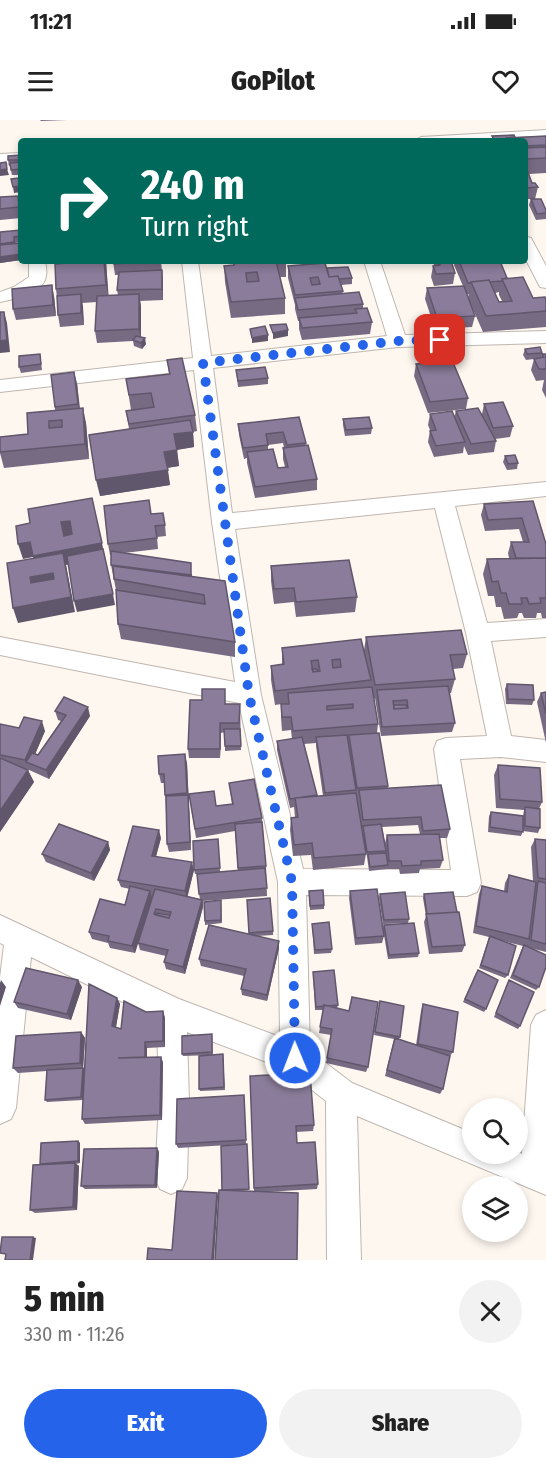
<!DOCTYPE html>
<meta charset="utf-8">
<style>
:root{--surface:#fff;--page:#f2f2f2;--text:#222;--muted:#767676;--accent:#2563eb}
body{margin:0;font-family:"Fira Sans Condensed",sans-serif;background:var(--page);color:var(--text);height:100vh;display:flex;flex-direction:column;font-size:22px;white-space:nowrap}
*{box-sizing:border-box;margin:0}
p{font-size:20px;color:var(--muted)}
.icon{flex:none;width:33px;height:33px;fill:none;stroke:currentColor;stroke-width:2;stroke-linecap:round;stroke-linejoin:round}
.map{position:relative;height:1140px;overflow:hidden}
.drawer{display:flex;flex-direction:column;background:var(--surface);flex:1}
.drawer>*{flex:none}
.guide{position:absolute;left:18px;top:18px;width:510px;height:126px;border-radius:6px;box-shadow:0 3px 9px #0003;background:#00695c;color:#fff;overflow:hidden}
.buttons{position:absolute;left:462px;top:978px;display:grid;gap:12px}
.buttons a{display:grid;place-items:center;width:66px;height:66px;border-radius:50%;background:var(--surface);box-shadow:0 3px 9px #0003;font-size:30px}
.pin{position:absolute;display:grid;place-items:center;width:51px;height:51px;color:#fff;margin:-26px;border-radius:12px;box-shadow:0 3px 9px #0006}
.me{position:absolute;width:66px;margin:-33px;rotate:359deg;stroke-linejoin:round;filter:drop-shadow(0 0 4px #0008)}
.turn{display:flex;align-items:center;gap:21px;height:126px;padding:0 24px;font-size:27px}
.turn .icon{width:78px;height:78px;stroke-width:2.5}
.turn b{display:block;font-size:42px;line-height:51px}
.round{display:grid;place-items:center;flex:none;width:63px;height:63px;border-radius:32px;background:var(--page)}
.head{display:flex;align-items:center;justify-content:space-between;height:102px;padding:0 24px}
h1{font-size:36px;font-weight:800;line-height:45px}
.button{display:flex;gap:12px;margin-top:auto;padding:12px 24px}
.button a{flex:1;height:69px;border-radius:36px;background:var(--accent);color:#fff;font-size:24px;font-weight:800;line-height:69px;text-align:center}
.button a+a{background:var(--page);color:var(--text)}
.status{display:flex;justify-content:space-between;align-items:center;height:42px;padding:0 30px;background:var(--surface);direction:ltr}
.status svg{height:16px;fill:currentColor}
header{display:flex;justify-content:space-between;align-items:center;height:78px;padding:0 24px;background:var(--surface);font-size:27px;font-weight:800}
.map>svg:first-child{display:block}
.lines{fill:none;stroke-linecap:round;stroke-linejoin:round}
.minor-casing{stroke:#bfb6af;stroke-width:2}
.minor{fill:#fff;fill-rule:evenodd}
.wall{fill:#776b84;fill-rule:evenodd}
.shaded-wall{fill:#61576c}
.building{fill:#8a7c9a;stroke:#61576c;stroke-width:1.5;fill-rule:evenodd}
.route{stroke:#2563eb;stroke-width:10;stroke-dasharray:0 18}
</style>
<div class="status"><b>11:21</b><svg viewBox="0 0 49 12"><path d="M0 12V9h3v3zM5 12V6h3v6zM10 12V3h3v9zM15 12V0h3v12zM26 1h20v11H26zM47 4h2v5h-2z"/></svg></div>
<header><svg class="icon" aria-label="menu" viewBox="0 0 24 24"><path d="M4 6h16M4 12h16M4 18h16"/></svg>GoPilot<svg class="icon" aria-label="heart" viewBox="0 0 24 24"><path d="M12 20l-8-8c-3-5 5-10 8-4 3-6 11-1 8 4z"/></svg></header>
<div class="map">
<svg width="546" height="1140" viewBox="0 0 546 1140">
<rect width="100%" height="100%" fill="#fef7f0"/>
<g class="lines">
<defs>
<path id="minor" d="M546 10V18L414 21 421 17Z
M21 33V43L0 44V34Z
M525 116 531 118 546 146V168L540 167 525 138Z
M29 141H45C46 146 47 152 46 156 44 173 14 179 0 182V172L14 167 29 157Z
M182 141H198L211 236 387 216 364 141H380L405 215 546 211V223L398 227 213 248 232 393 546 362V376L455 386 487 503 546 499V517L491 521 511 616 546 620V642L501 637 460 639 481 763 477 772 467 776 306 775 310 931 352 963 472 1013V1034H518V1032L522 1034 531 905 536 895 546 890V1075L357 996 361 1140H327L326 981 285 949 187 912 189 983 187 1058 182 1069 171 1074 160 1069 155 1058 159 983 157 899 31 837 16 988 11 999 0 1004V858L4 825 0 823V795L179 879 280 917 278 762 239 583 0 535V517L235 562 212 402 194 250 0 272V260L193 238ZM435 388 466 513 487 616 446 618 437 621 434 629 451 750 303 749 261 575 235 409Z"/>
</defs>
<use href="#minor" class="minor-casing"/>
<use href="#minor" class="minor"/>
</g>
<path class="wall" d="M40 0H67L41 1Z
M492 16 515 17 546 16V53L529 54 532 63 538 67 535 79H525V21H492Z
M21 35V55H12L10 46H9L8 40Z
M0 77 20 87 21 98 0 100Z
M531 79 546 90V99L536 100 529 85Z
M21 110V122L15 123V124L21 123V140L0 143V112Z
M66 141H106L108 175H118L117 170 118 155H115L113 141H161L163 162V180L140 181 141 217 146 224 142 229 134 226 133 221 97 223 95 211 97 182 82 183 84 205 60 207 58 195 57 178 56 169Z
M233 141H286V157H280L285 178V194L231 198 225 162 224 146 233 145Z
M433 141H451L455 153 453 164 434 166 431 157 433 146H434Z
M452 141H500L507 158 533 178 546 180V207L483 212 468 178 469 174 467 175 475 196 472 207 435 209 425 179 427 168 463 166 454 145 455 142ZM499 172V175L502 181 499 182 495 173Z
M288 146 327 148 352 158V164L341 165 343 174 363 184V188L372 202 370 214 302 220 299 209V201H298L295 189V185L288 158Z
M54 176 56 196 16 200 13 189Z
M525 229 542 233 541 238 542 234H546V278L542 270 544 260 536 261 531 250 534 239 526 240 523 235Z
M40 234 42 250 21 253 19 247Z
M167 240 195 295 197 311 193 312 194 327 177 330 179 346 167 348 170 365 100 376 129 309 126 291 131 290 126 259 169 254Z
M416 244 468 278 466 289 428 293 414 256Z
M236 250 268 258V264L238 267Z
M77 263 80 288 86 303 89 339 4 348 0 333V317L28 314 55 290V287Z
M484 284 513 306 510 317 495 319 496 321 494 332 468 335 464 326 463 333 434 337 428 322 430 310 428 305 430 294 454 298 456 291 482 294Z
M299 297 306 325 317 359V370L255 378 247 343V338L244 339 239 315 238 304ZM283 323 284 328H283V339L285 347 278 348 268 330V325Z
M343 299 372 308 371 314 345 316 343 305Z
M505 336 518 343 517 349 507 350 503 342Z
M533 381 546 424V498H542L541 493H537L536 498H524L522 493H519L517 498 504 499 501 487H496L494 476H488L483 454 487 439 509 438 508 433 511 422H523L519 409 485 411 481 395 484 384Z
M151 394 165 405 166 416 157 417 158 429 124 433 192 454V457L235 522V537L121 519 118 504 116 470 111 445V435H110L108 424Z
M271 446 357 477 355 492 296 497 294 482 274 484 271 461Z
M366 517 467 534 463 548 453 549 455 559 451 573H449L455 603 452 612 381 616 375 578 374 579 378 604 377 613 388 666V669L450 709 447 718H440L443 740 440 748 420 749 419 753 400 754 399 749H387V748V749L369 751 363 708H362L366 734 364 745 313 750 311 735 293 736 290 710 291 698 295 697 294 687 290 688 277 630V621L292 619 291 610 282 611 281 598V584L288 583 275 585 271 560V546L282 544V528L364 530ZM316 623V626L323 676H317L304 624ZM418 705 420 714 387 715 385 723 382 707Z
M507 564 534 580 532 585 506 584 505 569Z
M546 572V623L537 582 541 573Z
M226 584H240L241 630 225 631V612L221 613 220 638H189L188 629Z
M55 591 90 596 49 659 27 649 34 662 0 712V604L19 608 45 611 35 634 38 635 61 601 58 600Z
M187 643 191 730 169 732 167 724 165 663H161L159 654Z
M498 645 542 682 539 689 540 708 538 713 523 711 521 716 488 712 489 696 491 692 523 696 524 690 496 688 494 655Z
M229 663 262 698 266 746 267 776 203 781V787L185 854 166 849 164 842 166 836 140 830 138 823 135 833 110 828 108 823 92 819 89 812 125 785 130 769 121 767 118 760 161 718 156 736 194 750 187 776 200 779 199 774 238 751 235 711 196 718 189 674 216 686 232 684Z
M218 719 220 752 195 754 194 750Z
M535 719 546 720V832L530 828 539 867 536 870 510 858 523 826 503 821 508 855 505 858 479 848 489 817 473 813 479 774 482 766 504 771 505 763 509 755 533 761 531 727Z
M108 722 110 730 94 761 46 742 42 734Z
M309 771 324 785V789L310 790Z
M350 771 384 816 382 823 355 825 349 778Z
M380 774 409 799 408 803 383 804 379 778Z
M424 774 465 825 462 832 429 834 424 802 426 796 423 778Z
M221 780 222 803 205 805V801Z
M247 780 273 811V815L257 816 279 828 267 881 242 875 241 869 244 856 201 846 199 839 249 814Z
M312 804 332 829 331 833 314 834Z
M384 805 419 833 418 837 388 839 383 809Z
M313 852 338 885 337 888 368 947 366 952 326 943 331 915 319 913 323 890H315Z
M476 853 486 889 484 892 463 882Z
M509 860 520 906 518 909 494 897Z
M82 867 71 900 18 888 14 882Z
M117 878 120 884 116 907 121 909 146 892 163 891 165 898V927L147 928V937L163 942 162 1000 85 1004 82 999 83 980 47 982 45 980 47 951 18 953 13 948 81 912 85 918 83 949 84 950Z
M380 881 400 917 399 919 416 925 421 891 423 884 453 932 450 936 443 969 440 974 385 956 394 919 374 915Z
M212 914 213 935 183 936 182 934Z
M223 934 225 970 200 971 199 969Z
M310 953 314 1005 313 1011 296 1012 297 1023 315 1022 318 1064 317 1069 265 1072 298 1073 297 1140H215L219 1070H222L221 1026 247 1024 249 1070 240 1071H254L250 956Z
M244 975 246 1024 178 1028 176 1024Z
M78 1021 80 1023V1043L76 1044 79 1046 77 1090 35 1093 30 1090 41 1045 40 1044Z
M157 1028 159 1032 157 1068 85 1069 81 1066Z"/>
<path class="shaded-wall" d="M7 49 9 55 0 56V50Z
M21 66V72L14 73 13 67Z
M18 76 20 87 21 97 19 87Z
M21 134V140L0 143V137Z
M104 141H106L109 181 106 165Z
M162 150 163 162V180L162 169Z
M52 165 54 176 56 196 53 185Z
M81 174 83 186 84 205 81 193Z
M139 174 141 185V221L139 209Z
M4 192 7 203 10 232 0 233V221Z
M288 210V216L273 219V213Z
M268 215V221L252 223V218Z
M145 218 146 224 142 229 141 223Z
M74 252 77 263 80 295 78 284Z
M83 288 86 303 89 339 85 324Z
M193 312 194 327 175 330 174 314Z
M177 330 179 346 166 348 164 332Z
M168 350 170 365 100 376 96 360Z
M70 401 102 423 105 438 66 445 75 492 18 503 13 488 71 477 65 446 37 451 33 437 23 439 18 424 61 402Z
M53 453 57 468 31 463 30 457Z
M113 474 115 485 77 492 74 481Z
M88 587 90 596 49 659 46 650Z
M42 601 45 611 31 644 26 642 29 649 25 640Z
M220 603 221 613 220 638Z
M185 634 187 643 191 730 190 722Z
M28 650 34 662 0 712V691Z
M159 710 161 718 154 744 152 736Z
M108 722 110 730 94 761 91 753Z
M192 742 194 750 187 779 185 771Z
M150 771 152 779 135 833 132 826Z
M202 780 203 787 185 854 183 847Z
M279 821V828L267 881V875Z
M1 860 6 867 0 886V863Z
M78 860 82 867 71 900 67 894Z
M117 878 120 884 115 912 112 906Z
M163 891 165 898V927L163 921Z
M81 912 85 918 83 948 80 943Z
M145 922 147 928V942L145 937Z
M161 937 163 942 162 1000 160 995Z
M83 948 85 950 83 980 81 977Z
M78 1021 80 1023V1043L78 1041Z
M157 1028 159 1032 157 1068 155 1065Z
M75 1043 79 1046 77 1090 73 1087Z
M217 1073 218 1076 214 1140H212Z
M33 1117 36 1118 33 1140H30Z"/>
<path class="building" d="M514 15 515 17 506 18 505 21H495L492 16Z
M546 16V25L525 26V21H507L506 18Z
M546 27V38L525 39V28Z
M21 35V40H8V36Z
M6 42 7 49 0 50V43Z
M21 42V49L11 50 10 43Z
M525 45 532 63H535L538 67 525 68Z
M19 58 21 66 13 67 11 59Z
M18 76 19 87 0 89V77Z
M531 79H541L546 90V93L537 94Z
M21 110V116L14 117V122L0 124V112Z
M21 123V134L0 137V125Z
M66 141H104L106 165 56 169 55 144 66 143Z
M113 141H159L114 144Z
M234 141H280H276L285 178 231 182 224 146 234 145ZM257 152 259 161 247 162 246 153Z
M438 141H451L455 153 436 154 433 146 440 145Z
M459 141H500L507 158 502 159V161L490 162 489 160 471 162V163H468Z
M325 143 329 157 338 156 343 171 295 175 288 146ZM318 157 320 164 312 165 310 158Z
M348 147 352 158 339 159 338 156 329 157 327 148Z
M162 150V169L117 170 119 152Z
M523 157 533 178 545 177 546 180V191L486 196 471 162 489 160 499 182 512 181 502 159Z
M52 165 53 185 13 189 12 169Z
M464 166 475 196 437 198 427 168Z
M359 172 363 184 298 190 295 178Z
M81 174V193L58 195 57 176Z
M139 174V209L95 211 97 176Z
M367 188 372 202 302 208 299 198 357 193 355 189Z
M0 192H4L7 220 0 221Z
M286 204 288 210 273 213 270 205Z
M265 206 268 215 252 218 250 209Z
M136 216 145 218 141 223 133 220Z
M540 227 542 233 527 234 525 229Z
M40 234 41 244 19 247V236Z
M542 234H546V249H539L534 239 544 237Z
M182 238 195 295 129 304 126 291 154 287 151 273 129 275 126 259 170 254 167 240Z
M452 240 468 278 430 282 416 244Z
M265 247 268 258 238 261 236 250Z
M74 252 78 284 55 287 51 255Z
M503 282 513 306 493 308 484 284Z
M83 288 85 324 0 332V317L28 314 27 293ZM62 300V307L49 308V301Z
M478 288 496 321 471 324 456 291Z
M452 291 465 322 436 326 430 311 436 310 430 294Z
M299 297 306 323 287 325 283 312 266 314 268 325 243 328 238 304Z
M369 297 372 308 346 310 343 299Z
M190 300 193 312 174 314 177 330 164 332 168 350 96 360 89 315Z
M308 325 317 359 255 367 247 332 273 329 278 348 288 347 283 328Z
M515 335 518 343 508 344 505 336Z
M92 378 102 423 33 436 30 422 18 424 16 406 30 403 28 389ZM70 401 72 414 64 416 61 402Z
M149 380 151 394 163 393 165 405 155 406 157 418 108 424 104 386Z
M533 381 546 424V438H516L511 422H529L522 398 488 400 484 384Z
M103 429 113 474 74 481 67 436Z
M111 431 191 443V455L111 445Z
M63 433 71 477 13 488 7 443ZM53 453 54 459 31 463 30 457Z
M546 438V478H540L541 483 529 484 527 478H521L522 484H509L506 473H501L498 461 492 462 487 439Z
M349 440 357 477 296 482 294 468 274 469 271 446Z
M113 446 225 461 235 522 118 504 116 470 205 484 204 475 114 459Z
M461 510 467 534 450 535 455 559 375 565 366 517Z
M361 519 371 560 275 571 271 546 284 544 282 528ZM340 539 341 547 333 548 332 540ZM318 540 320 551 313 552 311 541Z
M312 549H317L318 551 313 552Z
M507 564 533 565 534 580 508 579Z
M448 566 455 603 382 607 377 570ZM407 580 408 588 394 589 393 581Z
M372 567 378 604 293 611 291 597H282L281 584H289L288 573ZM353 584V588L327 590V586Z
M202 569H225V584H240L239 603H220V629H188L190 580H202Z
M546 572V594L541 573Z
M64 577 88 587 46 650 26 642 32 633 38 635 66 595 55 591Z
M394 585H406L407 588 394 589Z
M24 597 42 601 25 640 0 635V604L19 608Z
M224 609H240L241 626H225Z
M379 613 388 666 357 668 349 615Z
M347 615 356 670 325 673 316 617Z
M302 617 317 675 290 679 277 621Z
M185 634 187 673 165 675 164 654H159L158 636Z
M0 638 28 650 0 691Z
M498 645 540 648 542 682 500 679Z
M254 659 262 698 195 709 189 674 214 671 216 686 233 684 229 663Z
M441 665 450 709 423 711 421 697 363 700 359 670Z
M356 673 366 734 314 738 312 723 294 725 291 698 298 697 295 678Z
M188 675 190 722 167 724 166 676Z
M525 687 540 689V708L525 706Z
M491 692 523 696V712L490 707Z
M262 702 266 746 238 748 235 704Z
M59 704 108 722 91 753 42 734Z
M381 704 386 731 367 732 363 706Z
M133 706 159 710 152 736 192 742 185 771 118 760Z
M439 714 443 740 421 741V745L402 746 401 741H389L387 715Z
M218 719 220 748 194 750 193 721Z
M535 719 546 720V759L538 758Z
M386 733 388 745 370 747 368 734Z
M265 748 267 768 199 774 197 754Z
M509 755 536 762 529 819 476 806 482 766 507 772Z
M538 761 546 763V824L531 820Z
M130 766 150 771 132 826 108 821 109 816 89 812 100 779 125 785Z
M155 769 202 780 183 847 164 842 168 830 138 823ZM156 789 171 792 169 798 154 794Z
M377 769 384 816 356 818 350 771Z
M323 770 324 785 310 786 309 771Z
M405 772 409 799 384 800 380 774Z
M453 772 457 792 427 794 424 774Z
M270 778 273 811 249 813 247 780Z
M221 780V800L205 801 204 782Z
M459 792 465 825 432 827 426 794Z
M157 793 170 795 169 798 156 795Z
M329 802 332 829 315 830 312 804Z
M414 803 419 833 389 835 384 805Z
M209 805 279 821 267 875 241 869 246 849 199 839Z
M490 816 516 826 508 855 481 845Z
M524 825 546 835V847L539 867 513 855Z
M26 848 78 860 67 894 14 882Z
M334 850 338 885 327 886 324 885V886L316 887 313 852Z
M478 850 498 860 486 889 465 879Z
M509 860 534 872 520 906 496 893Z
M89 864 117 878 112 906 121 909 124 881 146 892 163 891V921L145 922V937L118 938 161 937 160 995 82 999Z
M352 877 378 882 368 947 327 938 332 909 320 907 324 885 349 891Z
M380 881 404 886 400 917 375 912Z
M423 884 458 892 453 932 418 924Z
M81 912 80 943 13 948 16 916Z
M212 914V932L182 934V916Z
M395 918 450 936 443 969 387 950Z
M223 934 224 967 199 969V936Z
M83 948 81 977 45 980 47 950Z
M310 953 314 1005 296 1006 297 1023 315 1022 318 1064 254 1068 250 956Z
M244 975 246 1020 176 1024 177 979Z
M78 1021V1041L40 1044 41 1023Z
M247 1024 249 1069 222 1070 221 1026Z
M157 1028 155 1065 81 1066 84 1029Z
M75 1043 73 1087 30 1090 33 1045Z
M219 1070 298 1073 297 1140H215Z
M177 1071 217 1073 212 1140H147L148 1128 172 1130Z
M2 1117H33L30 1140H5L6 1134 0 1133Z"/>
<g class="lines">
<path class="route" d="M295 938 292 762 249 575 203 243 398 221 440 220"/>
</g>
</svg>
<div class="buttons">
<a><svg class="icon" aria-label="search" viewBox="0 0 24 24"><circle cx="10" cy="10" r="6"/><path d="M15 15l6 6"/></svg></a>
<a><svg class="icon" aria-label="layers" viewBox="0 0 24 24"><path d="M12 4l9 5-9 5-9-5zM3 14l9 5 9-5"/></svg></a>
</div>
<div class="pin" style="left:440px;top:220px;background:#d93025"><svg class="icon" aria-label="arrive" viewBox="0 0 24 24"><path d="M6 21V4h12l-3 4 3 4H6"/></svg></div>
<svg class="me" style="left:295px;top:938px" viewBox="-20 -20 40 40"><circle r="17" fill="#2563eb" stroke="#fff" stroke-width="3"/><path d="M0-11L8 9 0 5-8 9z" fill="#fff"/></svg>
<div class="guide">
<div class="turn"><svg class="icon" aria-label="right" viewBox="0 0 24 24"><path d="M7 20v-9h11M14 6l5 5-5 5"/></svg><div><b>240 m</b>Turn right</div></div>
</div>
</div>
<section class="drawer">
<div class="head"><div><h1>5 min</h1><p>330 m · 11:26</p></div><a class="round"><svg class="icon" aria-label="close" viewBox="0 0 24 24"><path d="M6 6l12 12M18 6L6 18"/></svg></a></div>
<div class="button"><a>Exit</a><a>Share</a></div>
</section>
